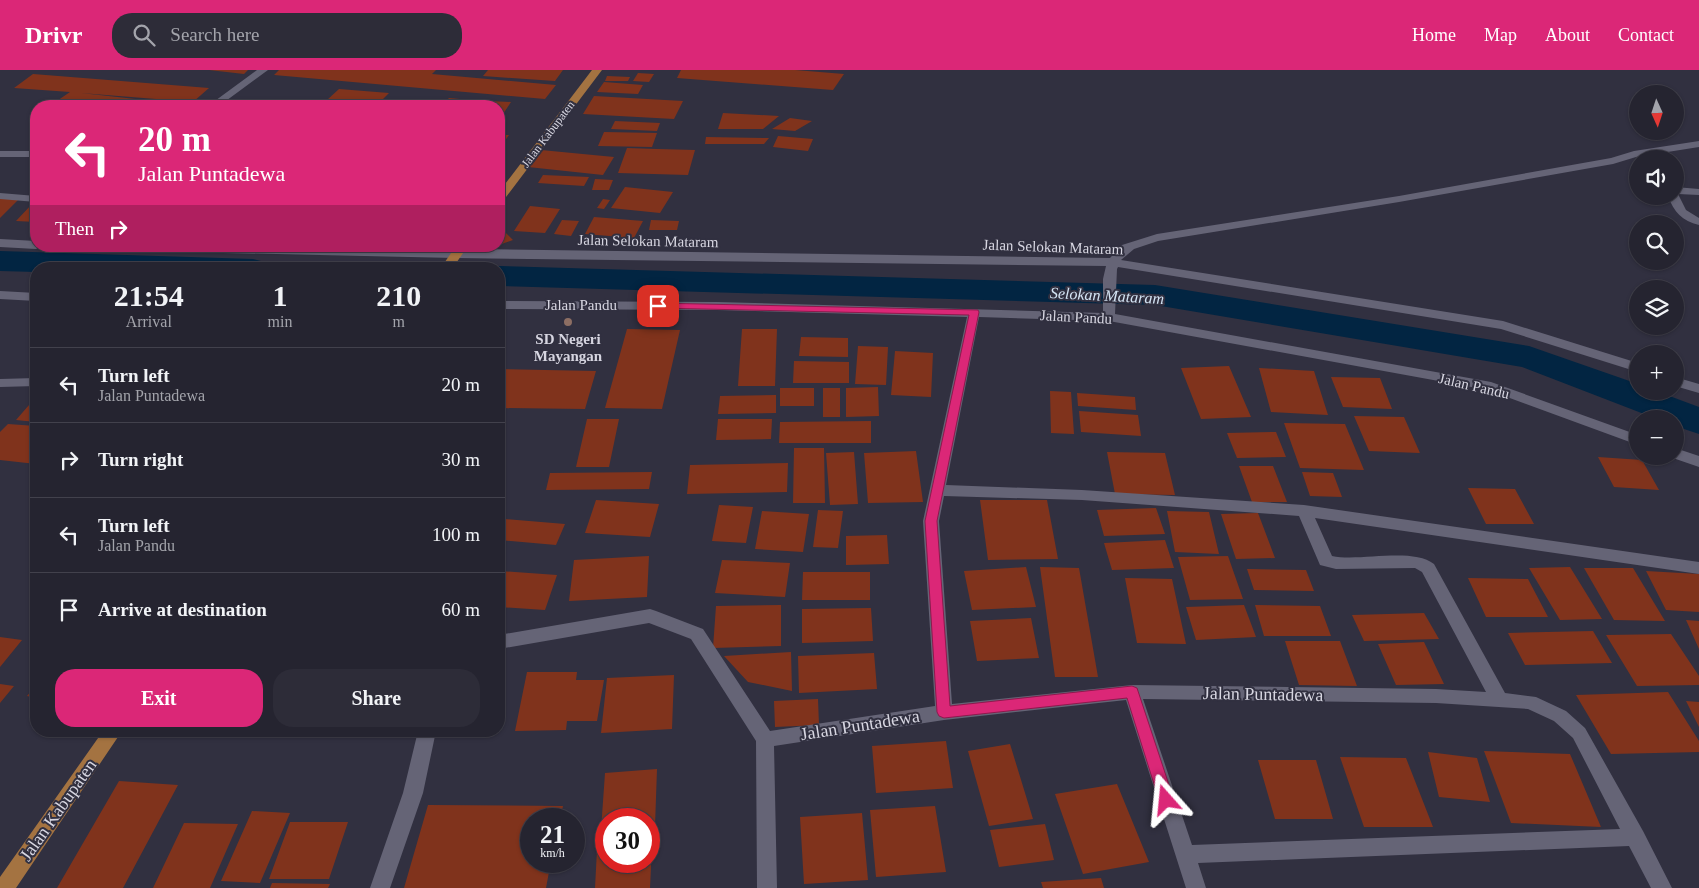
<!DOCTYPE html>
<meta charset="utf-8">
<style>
:root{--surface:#252430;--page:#2d2c38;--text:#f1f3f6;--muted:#a3a4ab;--line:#42414c;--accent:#db2777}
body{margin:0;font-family:"Times New Roman",serif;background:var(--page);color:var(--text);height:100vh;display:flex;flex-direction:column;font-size:19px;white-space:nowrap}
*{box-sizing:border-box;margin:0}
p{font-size:16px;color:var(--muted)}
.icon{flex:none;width:28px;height:28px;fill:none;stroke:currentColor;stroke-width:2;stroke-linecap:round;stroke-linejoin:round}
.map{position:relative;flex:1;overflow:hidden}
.panel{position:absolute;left:30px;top:192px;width:475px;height:475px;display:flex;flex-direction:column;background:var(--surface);border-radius:20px;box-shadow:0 1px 4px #0004,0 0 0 1px var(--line)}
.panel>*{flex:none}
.top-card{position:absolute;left:30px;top:30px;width:475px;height:152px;border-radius:20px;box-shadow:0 1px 4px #0004,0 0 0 1px var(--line);background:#db2777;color:#fff;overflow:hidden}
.needle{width:32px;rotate:177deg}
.buttons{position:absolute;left:1629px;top:15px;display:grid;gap:10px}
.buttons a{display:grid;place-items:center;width:55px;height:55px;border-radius:50%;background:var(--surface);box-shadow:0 1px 4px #0004,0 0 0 1px var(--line);font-size:25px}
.speed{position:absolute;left:520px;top:738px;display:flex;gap:10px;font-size:25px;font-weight:700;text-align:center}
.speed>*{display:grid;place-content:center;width:65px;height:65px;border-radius:50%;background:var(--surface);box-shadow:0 1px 4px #0004,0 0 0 1px var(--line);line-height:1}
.speed small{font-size:12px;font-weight:400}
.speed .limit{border:8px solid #d22;background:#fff;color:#111}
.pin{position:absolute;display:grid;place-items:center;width:42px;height:42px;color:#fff;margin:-21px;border-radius:10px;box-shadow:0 2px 8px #0006}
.me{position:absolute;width:55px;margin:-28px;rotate:342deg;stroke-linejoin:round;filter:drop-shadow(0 0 4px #0008)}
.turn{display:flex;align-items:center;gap:18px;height:105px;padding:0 25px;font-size:22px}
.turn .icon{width:65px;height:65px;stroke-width:2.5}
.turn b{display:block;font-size:35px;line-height:42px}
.then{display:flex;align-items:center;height:48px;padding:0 25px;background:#0003;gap:10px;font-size:19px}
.eta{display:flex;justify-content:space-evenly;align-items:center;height:85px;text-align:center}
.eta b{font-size:30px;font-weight:700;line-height:35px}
.action{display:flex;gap:10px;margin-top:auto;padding:10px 25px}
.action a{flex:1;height:58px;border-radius:20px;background:var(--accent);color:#fff;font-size:20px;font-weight:700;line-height:58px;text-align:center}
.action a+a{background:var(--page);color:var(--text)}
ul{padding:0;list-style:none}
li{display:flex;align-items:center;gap:15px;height:75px;padding:0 25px;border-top:1px solid var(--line)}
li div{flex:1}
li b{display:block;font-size:19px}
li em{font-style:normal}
header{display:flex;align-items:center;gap:30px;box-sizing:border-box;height:70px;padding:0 25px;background:var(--accent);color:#fff}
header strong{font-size:24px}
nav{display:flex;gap:28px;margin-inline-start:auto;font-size:18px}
.search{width:350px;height:45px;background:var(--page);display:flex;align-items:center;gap:12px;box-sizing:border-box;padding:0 18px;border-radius:20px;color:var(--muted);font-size:19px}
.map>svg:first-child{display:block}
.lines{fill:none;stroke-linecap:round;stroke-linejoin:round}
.canal{fill:#022542;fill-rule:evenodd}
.building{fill:#80331c}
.minor{fill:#656476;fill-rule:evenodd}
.major{fill:#a47341;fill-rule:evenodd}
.route{fill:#db2777;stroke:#8e194d}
.education-dot{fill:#8d6e63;stroke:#313040;stroke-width:2}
.labels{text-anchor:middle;stroke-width:4;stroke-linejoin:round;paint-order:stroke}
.far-street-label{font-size:12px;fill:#d7d6e1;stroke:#313040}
.street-label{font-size:15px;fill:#d7d6e1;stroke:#313040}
.poi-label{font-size:15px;font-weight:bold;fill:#d7d6e1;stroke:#313040}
.water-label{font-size:16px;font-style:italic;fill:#d4e4f4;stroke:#313040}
.near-street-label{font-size:18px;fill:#d7d6e1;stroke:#313040}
</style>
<header>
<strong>Drivr</strong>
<div class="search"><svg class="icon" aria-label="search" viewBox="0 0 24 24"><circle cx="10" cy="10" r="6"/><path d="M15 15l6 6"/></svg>Search here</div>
<nav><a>Home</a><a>Map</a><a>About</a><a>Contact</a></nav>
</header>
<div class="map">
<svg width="1699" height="818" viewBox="0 0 1699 818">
<rect width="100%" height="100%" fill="#313040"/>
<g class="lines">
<path class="canal" d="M0 181 253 189 265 192 269 199H36V202L0 201Z
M499 196 1155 215 1529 276 1638 314V321H1656L1699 337V364L1675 356V349H1657L1522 297 1155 235 499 216V199H488Z"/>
</g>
<path class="building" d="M209 0H248L244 4Z
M279 0H436L432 4 556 15 545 29 274 5Z
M488 0H563L555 11 483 6Z
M681 0H795L844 4 833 20 677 8Z
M638 3 654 4 649 12 633 11Z
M33 4 209 18 193 32 81 23 172 33 168 36H65L51 35 70 22 14 18Z
M607 6 630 7 628 11H605Z
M604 12 643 15 638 24 597 22Z
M339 19 389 23 378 34 327 30Z
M594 26 683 31 674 49 583 44Z
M449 28 460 29 453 36H441Z
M465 30 511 32 503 44 499 43V36H460Z
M723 43 779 46 763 59H718Z
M790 48 812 51 795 61 772 59Z
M615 51 660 53 657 61 611 59Z
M604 62 657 63 652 77 598 76Z
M499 65H509L499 79Z
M778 66 813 69 808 81 773 77Z
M706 67 769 68 764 74H705Z
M627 78 657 79 695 80 688 105 618 103Z
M541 80 614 87 603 105 528 97Z
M543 105 589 107 584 116 538 113Z
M595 109 613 110 609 120H592Z
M625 117 673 122 660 143 611 138Z
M0 128H20L0 148Z
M603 129 610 130 604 139 597 138Z
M32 134H36V152L16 151Z
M530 136 560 139 545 163 514 161Z
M594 147 643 151 634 168 585 164Z
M562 150 579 151 571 166 554 164Z
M651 150 679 151 677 160H649Z
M503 160 513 170 499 175V161Z
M627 259 680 260 662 339 605 338Z
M742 259H777L775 316H738Z
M801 267 848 268V287L799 286Z
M858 276 888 277 886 315 855 314Z
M895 281 933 283 931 327 891 325Z
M794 291 849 292V313H793Z
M1229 296 1251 347 1201 349 1181 298Z
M1259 298 1314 301 1328 345 1271 342Z
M499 299 596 301 585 339 499 338Z
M1331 307 1380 308 1392 339 1343 337Z
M878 317 879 346 846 347V318Z
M780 318H814V336H780Z
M823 318H840V347H823Z
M1050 321 1071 322 1074 364 1051 363Z
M1077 323 1135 327 1136 340 1078 336Z
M776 325V343L718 344 720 326Z
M36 327V352L16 350Z
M1079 341 1138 345 1141 366 1081 362Z
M1354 346 1404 347 1420 383 1369 381Z
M587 349H619L609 397H576Z
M718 349H772L771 369 716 370Z
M871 351V373H779L780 352Z
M1284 353 1345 354 1364 400 1300 398Z
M8 354 36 356V394L0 390V362Z
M1276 362 1286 387 1237 388 1227 363Z
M794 378H824L825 433H793Z
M916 381 923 432 868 433 864 383Z
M854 382 858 434 830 435 826 383Z
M1107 382 1165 383 1175 425 1115 424Z
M1598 387 1642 390 1659 420 1614 417Z
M788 393 787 422 687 424 690 395Z
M1239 396H1273L1287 432H1252Z
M652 402 649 419 546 420 550 403Z
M1302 402 1333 403 1342 427 1310 426Z
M1468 418 1515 419 1534 454H1486Z
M596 430 659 434 650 467 585 463Z
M980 430H1047L1058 489 988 490Z
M719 435 753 437 746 473 712 471Z
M1156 438 1165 464 1104 466 1097 440Z
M818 440 843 441 838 478 813 477Z
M762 441 809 444 803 482 755 479Z
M1167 441 1209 442 1219 484 1175 482Z
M1258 443 1275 488 1236 489 1221 444Z
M505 449 565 454 556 475 499 470V464Z
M887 465 889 494 846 495V466Z
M1165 470 1174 498 1112 500 1104 473Z
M649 486 647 527 569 531 574 490Z
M1228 486 1243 529 1190 530 1178 487Z
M722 490 790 493 785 527 715 523Z
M1026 497 1036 537 972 540 964 501Z
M1040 497 1079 498 1098 607H1055Z
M1570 497 1602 549 1560 550 1529 498Z
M1584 498H1633L1665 551 1614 550Z
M1247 499 1306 500 1314 521 1254 520Z
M499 501 557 505 545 540 499 537Z
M1646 501 1699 504V542L1666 540Z
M803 502H870V530H802Z
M1125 508 1172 509 1186 574 1137 573Z
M1468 508 1528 509 1548 547H1486Z
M781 535V576L713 578 716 536Z
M1244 535 1256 567 1196 570 1186 537Z
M1255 535 1320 536 1331 566H1264Z
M871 538 873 571 802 573V539Z
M1424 543 1439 569 1364 571 1352 545Z
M1031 548 1039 588 977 591 970 551Z
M1686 550 1699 551V579Z
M1593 561 1612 593 1525 595 1508 563Z
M1671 564 1699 606V615L1637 616 1606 565Z
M0 567 22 570 0 597Z
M1285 571H1340L1357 616 1299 615Z
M1424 572 1444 614 1396 615 1378 574Z
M791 582 792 621 748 612 724 586Z
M874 583 877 619 799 623 798 586Z
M527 602H577L576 610H604L597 651H567L566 660 515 661Z
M674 605 672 659 601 663 607 608Z
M0 614 14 616 0 633Z
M36 615V628L27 626Z
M1668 622 1699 671V682L1611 684 1576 625Z
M818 629 819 655 775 657 774 631Z
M1686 631 1699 632V657Z
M946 671 953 718 876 723 872 676Z
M1010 674 1033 749 989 756 968 681Z
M1484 681 1570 684 1601 757 1511 753Z
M1428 682 1477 688 1490 732 1439 727Z
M1340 687 1406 688 1433 757H1364Z
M1258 690H1316L1333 749H1275Z
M657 699 655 756 649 757V749H606V760H601L605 703Z
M119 711 178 715 123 818H57Z
M1117 714 1149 792 1083 804 1055 724Z
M428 735 563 736 560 749H531V791H551L546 818H404Z
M935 736 946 802 876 807 870 740Z
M252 741 290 743 260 813 221 811Z
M862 743 868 810 804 814 800 747Z
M290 752H348L329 809H269Z
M184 753 238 754 210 818H153Z
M1045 754 1054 790 999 797 990 760Z
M652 775 650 818H595L597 780 606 779V791H649V776Z
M1101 808 1104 818H1043L1041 812Z
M272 813 330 814 328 818H270Z"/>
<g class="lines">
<path class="minor" d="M257 0H268L219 36H208Z
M1699 71V77L1636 87 1613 94 1399 132 1158 171 1134 179 1121 190 1503 251 1638 293V302L1501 259 1118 197 1117 199 1115 244 1491 312 1638 365V375L1488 320 1109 251 979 247 946 415 1082 420 1304 435 1699 492V504L1315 448 1332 486C1359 492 1412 477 1434 494L1505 623 1536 627 1566 641 1585 658 1643 761 1672 818H1651L1629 776 1198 793 1206 818H1186L1126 630 944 650 774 676 777 818H757L756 671 691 569 649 553 499 579V565L650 539 656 541 703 559 770 661 935 636 923 451 967 247 717 240 499 239V231L717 232 1103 243V209L1106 196 456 188 90 180 84 176H266L1110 188 1122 175 1157 164 1399 126 1611 88 1634 81ZM944 426 1082 430 1299 446 1320 495 1336 499 1415 498 1422 502 1486 622 1436 619 1132 615 952 634 939 451ZM1143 629 1436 633 1528 639 1554 651 1573 668 1620 759 1192 775Z
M0 81H36V87H0Z
M1675 117 1699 119V125L1678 124 1686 140 1699 148V155C1682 151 1674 142 1668 126H1675Z
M0 123 36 126V132L0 129Z
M0 169 36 171V176H41L36 179 0 177Z
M0 221 36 223V231L0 229Z
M1675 307 1699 314V323L1675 316Z
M36 308V316L0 317V309Z
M1675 378 1699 386V397L1670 387 1675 386Z
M418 661H436L423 723 390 818H370L403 723Z"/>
<path class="major" d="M592 0H602L503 131 499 132V122Z
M456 176H468L452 199H440Z
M103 661H122L16 818H0V807Z"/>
</g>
<path class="route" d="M654 233 978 240 979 242 937 451 950 636 1132 616 1137 618 1174 730 1172 734 1166 736 1161 734 1159 730 1127 628 944 648 939 646 937 642 925 451 969 245 658 238H654Z"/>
<circle class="education-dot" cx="568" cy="252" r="5"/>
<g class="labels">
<g class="far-street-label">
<text transform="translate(548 64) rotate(-53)" y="4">Jalan Kabupaten</text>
</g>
<g class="street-label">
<text transform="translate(648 171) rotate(1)" y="5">Jalan Selokan Mataram</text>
<text transform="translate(1053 177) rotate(2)" y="5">Jalan Selokan Mataram</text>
<text x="581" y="240">Jalan Pandu</text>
<text transform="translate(1076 247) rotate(3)" y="5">Jalan Pandu</text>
<text transform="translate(1474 316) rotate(13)" y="5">Jalan Pandu</text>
</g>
<g class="poi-label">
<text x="568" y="274">SD Negeri<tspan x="568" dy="17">Mayangan</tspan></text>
</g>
<g class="water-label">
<text transform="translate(1107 225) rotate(3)" y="6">Selokan Mataram</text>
</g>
<g class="near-street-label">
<text transform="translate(1263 624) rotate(1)" y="6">Jalan Puntadewa</text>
<text transform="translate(860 655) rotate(-9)" y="6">Jalan Puntadewa</text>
<text transform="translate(58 740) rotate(-55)" y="6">Jalan Kabupaten</text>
</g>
</g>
</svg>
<div class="buttons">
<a><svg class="needle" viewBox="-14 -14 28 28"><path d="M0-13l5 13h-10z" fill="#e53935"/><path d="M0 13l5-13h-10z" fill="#a3a4ab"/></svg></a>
<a><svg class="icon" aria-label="sound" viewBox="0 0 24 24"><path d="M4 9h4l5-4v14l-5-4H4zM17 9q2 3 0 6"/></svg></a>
<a><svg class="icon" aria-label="search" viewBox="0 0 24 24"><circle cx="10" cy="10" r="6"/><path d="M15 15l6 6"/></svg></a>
<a><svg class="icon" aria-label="layers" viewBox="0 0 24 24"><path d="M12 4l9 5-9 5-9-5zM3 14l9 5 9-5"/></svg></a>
<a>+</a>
<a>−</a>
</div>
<div class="speed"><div>21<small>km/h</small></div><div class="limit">30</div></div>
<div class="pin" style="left:658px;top:236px;background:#d93025"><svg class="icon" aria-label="arrive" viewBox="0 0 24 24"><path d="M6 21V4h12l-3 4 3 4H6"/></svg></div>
<svg class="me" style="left:1166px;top:730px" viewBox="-20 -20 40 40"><path d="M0-17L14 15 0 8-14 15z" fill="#db2777" stroke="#fff" stroke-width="4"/></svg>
<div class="top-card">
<div class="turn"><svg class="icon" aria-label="left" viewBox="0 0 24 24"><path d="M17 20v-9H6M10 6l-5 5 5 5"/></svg><div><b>20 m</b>Jalan Puntadewa</div></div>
<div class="then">Then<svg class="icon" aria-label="right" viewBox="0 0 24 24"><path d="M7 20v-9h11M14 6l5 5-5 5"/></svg></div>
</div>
<section class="panel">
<div class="eta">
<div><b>21:54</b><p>Arrival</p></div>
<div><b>1</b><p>min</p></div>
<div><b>210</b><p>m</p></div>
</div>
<ul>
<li><svg class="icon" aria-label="left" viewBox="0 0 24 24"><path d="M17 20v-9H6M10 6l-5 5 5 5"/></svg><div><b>Turn left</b><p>Jalan Puntadewa</p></div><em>20 m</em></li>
<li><svg class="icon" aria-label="right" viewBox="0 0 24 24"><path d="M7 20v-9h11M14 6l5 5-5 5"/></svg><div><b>Turn right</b></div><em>30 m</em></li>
<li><svg class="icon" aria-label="left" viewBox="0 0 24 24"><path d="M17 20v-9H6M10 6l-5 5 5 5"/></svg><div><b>Turn left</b><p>Jalan Pandu</p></div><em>100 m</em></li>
<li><svg class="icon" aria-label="arrive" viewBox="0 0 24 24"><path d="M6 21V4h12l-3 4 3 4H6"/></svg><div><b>Arrive at destination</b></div><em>60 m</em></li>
</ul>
<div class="action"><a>Exit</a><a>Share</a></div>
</section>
</div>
